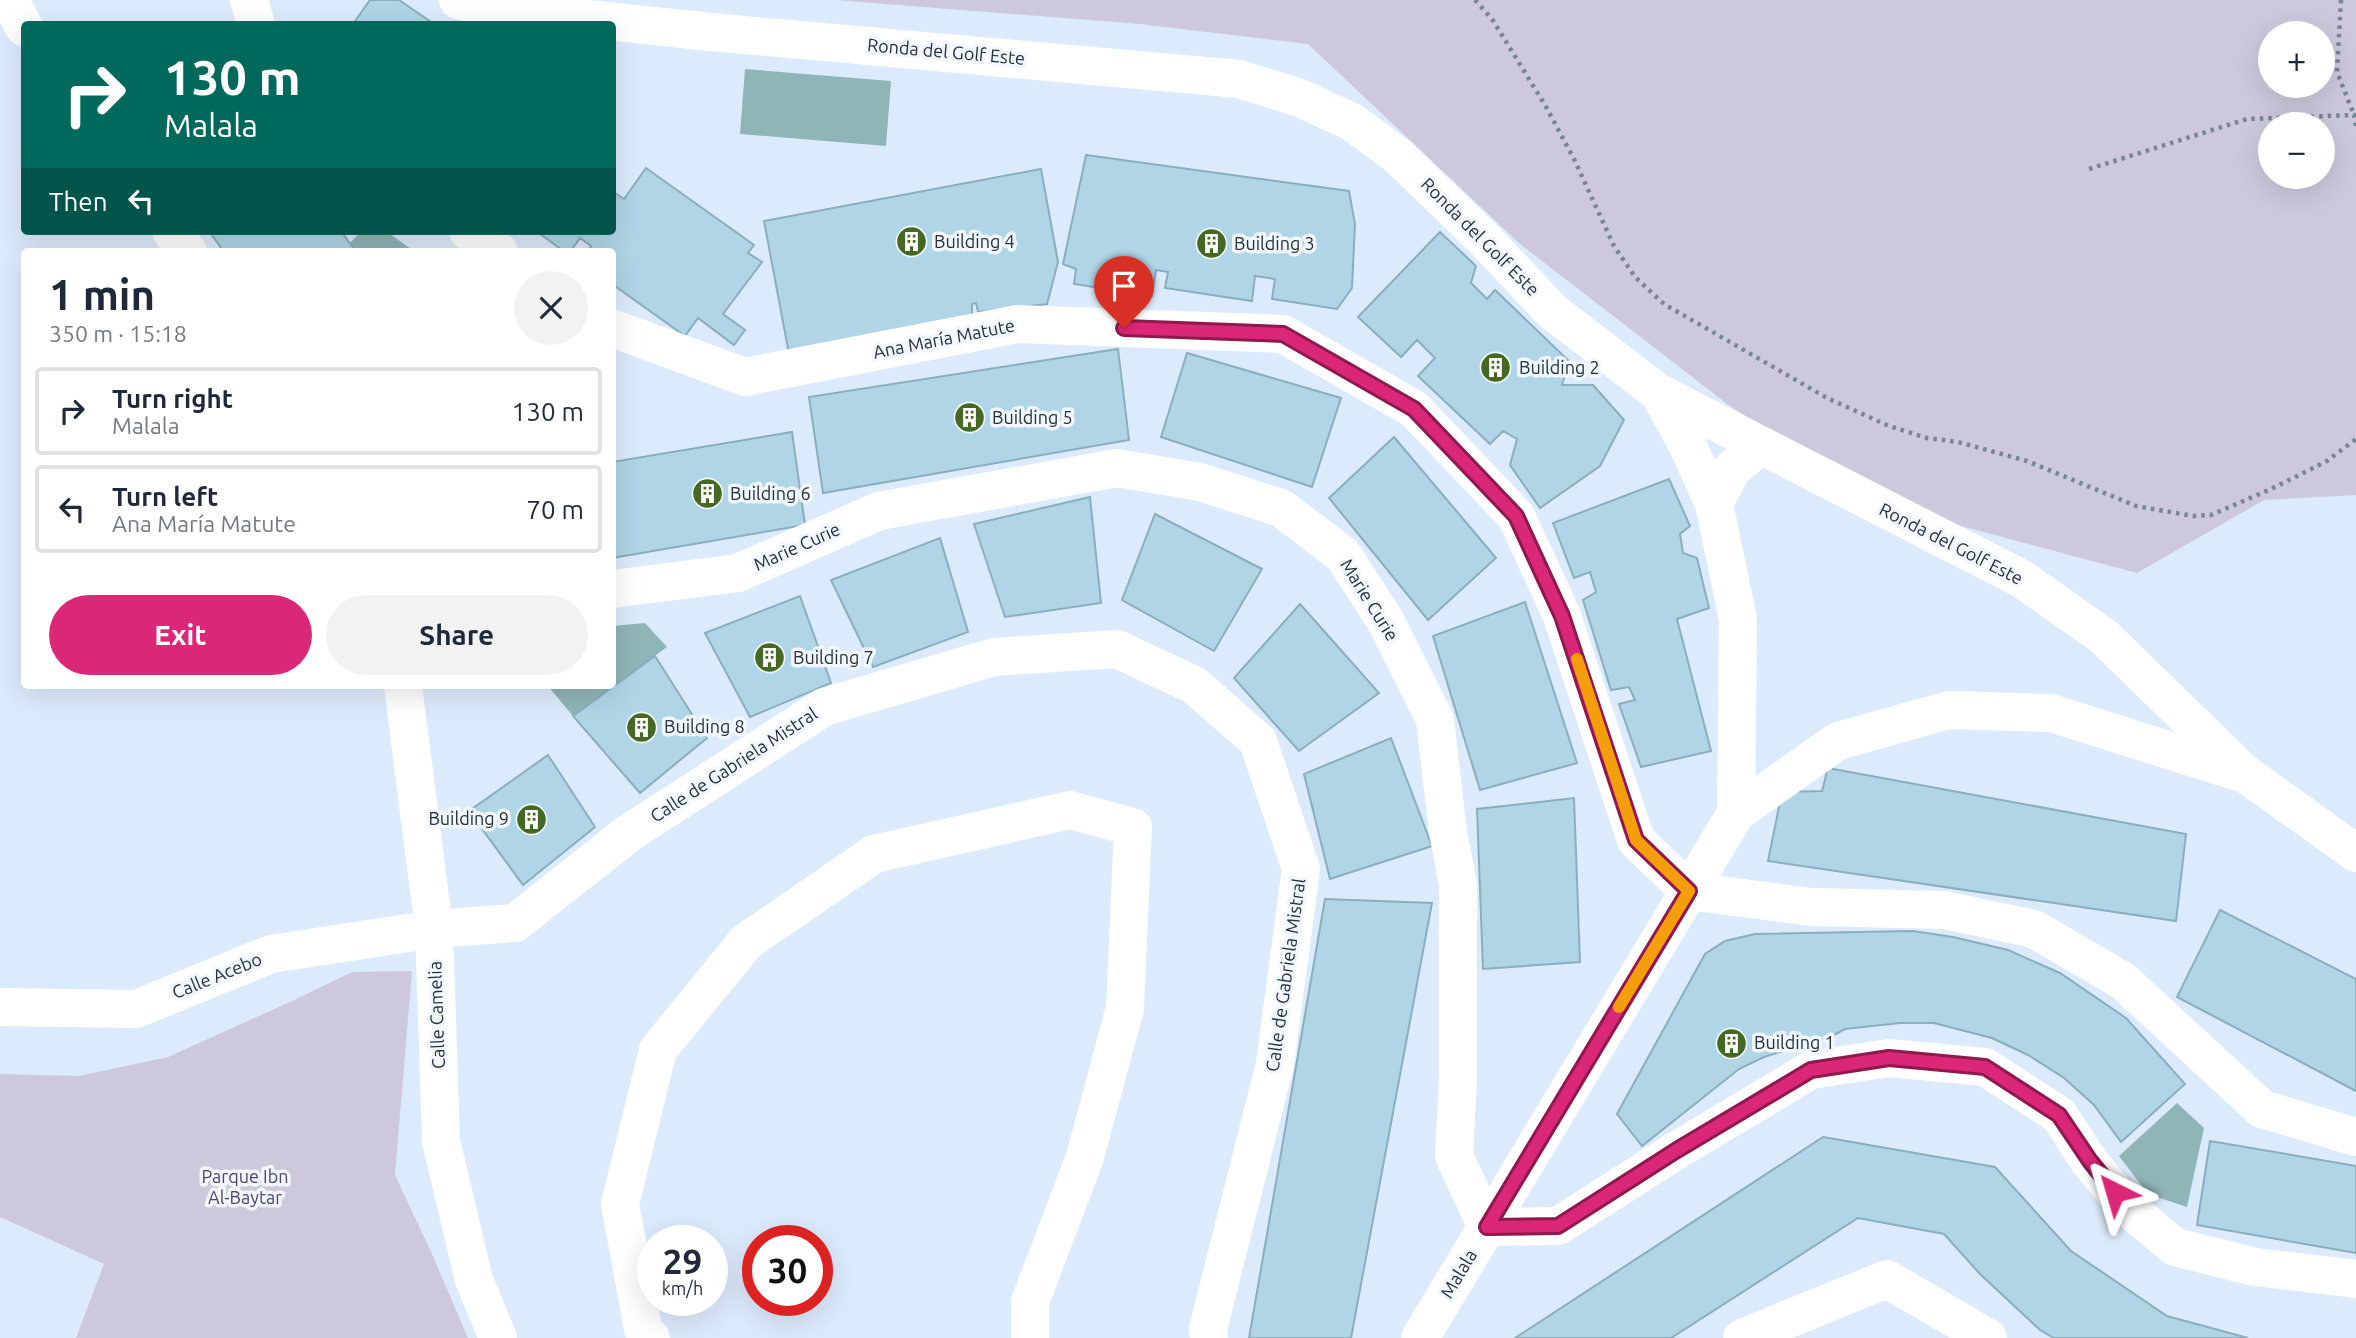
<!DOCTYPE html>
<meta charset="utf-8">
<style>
:root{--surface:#fff;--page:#f2f2f3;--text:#1f2937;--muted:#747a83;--line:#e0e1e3;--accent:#db2777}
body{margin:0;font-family:Ubuntu,sans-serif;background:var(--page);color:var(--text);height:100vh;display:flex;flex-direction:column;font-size:26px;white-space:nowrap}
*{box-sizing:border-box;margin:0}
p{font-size:23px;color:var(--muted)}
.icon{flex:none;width:38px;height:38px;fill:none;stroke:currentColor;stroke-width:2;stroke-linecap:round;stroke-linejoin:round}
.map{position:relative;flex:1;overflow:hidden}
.drawer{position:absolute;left:21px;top:248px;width:595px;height:441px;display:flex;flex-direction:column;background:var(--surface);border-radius:7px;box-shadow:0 7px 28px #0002}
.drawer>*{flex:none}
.guide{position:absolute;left:21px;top:21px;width:595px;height:214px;border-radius:7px;box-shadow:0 7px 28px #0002;background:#00695c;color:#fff;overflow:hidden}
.buttons{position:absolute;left:2258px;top:21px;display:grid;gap:14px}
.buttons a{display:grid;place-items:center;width:77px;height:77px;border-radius:50%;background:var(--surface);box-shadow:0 7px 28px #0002;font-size:35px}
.speed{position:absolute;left:637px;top:1225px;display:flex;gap:14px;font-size:35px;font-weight:700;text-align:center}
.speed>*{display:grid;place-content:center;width:91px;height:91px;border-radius:50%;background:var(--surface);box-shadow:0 7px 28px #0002;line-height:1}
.speed small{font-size:18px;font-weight:400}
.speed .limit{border:10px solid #d22;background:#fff;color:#111}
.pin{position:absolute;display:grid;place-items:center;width:60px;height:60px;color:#fff;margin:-72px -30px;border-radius:50% 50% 50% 0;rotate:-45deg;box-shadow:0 0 7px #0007}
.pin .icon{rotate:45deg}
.me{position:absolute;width:77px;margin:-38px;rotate:320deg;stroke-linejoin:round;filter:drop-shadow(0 0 5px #0008)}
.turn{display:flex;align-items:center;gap:24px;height:147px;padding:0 28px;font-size:32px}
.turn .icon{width:91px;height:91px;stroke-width:2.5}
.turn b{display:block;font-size:49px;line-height:60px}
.then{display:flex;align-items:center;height:66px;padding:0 28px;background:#0003;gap:14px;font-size:26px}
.round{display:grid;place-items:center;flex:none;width:74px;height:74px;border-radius:37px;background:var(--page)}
.headline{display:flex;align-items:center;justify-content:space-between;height:119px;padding:0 28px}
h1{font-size:42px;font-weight:700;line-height:52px}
.button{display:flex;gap:14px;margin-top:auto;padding:14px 28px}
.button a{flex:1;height:80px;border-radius:42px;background:var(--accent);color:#fff;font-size:28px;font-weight:700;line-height:80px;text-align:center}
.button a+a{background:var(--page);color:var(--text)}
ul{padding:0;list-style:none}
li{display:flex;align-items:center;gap:21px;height:88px;margin:0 14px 10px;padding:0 14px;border:4px solid var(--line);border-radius:7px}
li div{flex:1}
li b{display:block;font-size:26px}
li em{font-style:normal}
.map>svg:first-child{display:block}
.green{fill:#cdc8dc;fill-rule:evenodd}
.water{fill:#90b5b8}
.building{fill:#afd5e6;stroke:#8aaebe;stroke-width:2}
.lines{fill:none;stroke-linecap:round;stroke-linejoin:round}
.path{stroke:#788592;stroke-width:4.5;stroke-dasharray:3.5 5;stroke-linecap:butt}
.minor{stroke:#fff;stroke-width:38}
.route-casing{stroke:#8e194d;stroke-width:18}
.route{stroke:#db2777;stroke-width:12}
.slow{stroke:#f59e0b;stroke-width:12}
.labels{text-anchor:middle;stroke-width:7;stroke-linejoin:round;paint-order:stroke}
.street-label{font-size:18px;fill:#26303a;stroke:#f2f7fd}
.poi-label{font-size:18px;fill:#26303a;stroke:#f2f7fd;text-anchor:start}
.park-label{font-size:18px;fill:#4f426c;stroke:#f2f7fd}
</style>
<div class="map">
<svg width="2356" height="1338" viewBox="0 0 2356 1338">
<rect width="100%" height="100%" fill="#dcebfc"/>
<path class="green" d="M835 0H2356V495L2264 500 2137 573 1871 502 1726 403 1520 244 1308 44 1140 24ZM2270 33H2322V86H2270ZM2270 124H2322V177H2270Z
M412 971 395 1175 432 1254 468 1338H76L104 1264 0 1217V1074L79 1076 168 1057 292 1001 352 972Z"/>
<path class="water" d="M745 69 891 81 886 146 740 134Z
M361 231H386L415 252H356L350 243Z
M645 623 667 647 573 716 548 686H612L613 626Z
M2177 1103 2204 1128 2187 1207 2148 1194 2119 1156Z"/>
<path class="building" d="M370 0H399L434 24H353Z
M1086 155 1349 191 1355 224 1352 288 1337 309 1272 299 1275 279 1255 276 1252 301 1165 288 1168 272 1156 270 1152 296 1074 284 1076 269 1063 264Z
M646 168 754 245 748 253 762 262 723 314 745 330 734 345 698 318 685 336 612 284V252H588L591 246 580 238 570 252H565L536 231H612V191L624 199Z
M1041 169 1058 262 1047 304 978 312 976 303 972 304V314L877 338 789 354 764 221Z
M209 231H341L356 252H224Z
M1440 232 1476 266 1471 283 1487 299 1495 290 1569 361 1562 385H1593L1624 420 1600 466 1540 508 1510 465 1517 439 1503 431 1490 444 1418 376 1435 358 1417 340 1401 357 1358 317Z
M1118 349 1129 440 823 493 809 397Z
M1187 353 1341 398 1312 487 1161 437Z
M792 432 805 525 612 558V462Z
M1394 437 1496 558 1428 620 1329 498Z
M1669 479 1690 526 1680 534 1683 553 1697 558 1709 608 1677 619 1711 751 1641 767 1619 704 1635 700 1629 687 1611 690 1583 600 1596 592 1590 572 1574 578 1553 523Z
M1090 497 1101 603 1005 617 974 524Z
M1155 514 1262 569 1214 651 1122 600Z
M940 538 968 632 873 667 831 580Z
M800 596 831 683 750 717 705 633Z
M1525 602 1577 763 1480 790 1433 636Z
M1300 604 1379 693 1299 751 1234 678Z
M655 656 707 738 640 793 573 716Z
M1391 738 1432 846 1330 879 1304 774Z
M548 755 595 827 523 885 469 811Z
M1828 768 2186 834 2176 921 1768 861 1782 792 1822 791Z
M1574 798 1580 962 1483 969 1477 809Z
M1325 899 1432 903 1351 1338H1249Z
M2220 910 2356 979V1091L2177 997Z
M1913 931 1953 937 2008 950 2060 973 2126 1018 2185 1084 2121 1142 2094 1105 2064 1078 2028 1055 1992 1038 1934 1023H1900L1845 1029 1832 1036 1764 1057 1739 1069 1642 1146 1617 1114 1705 954 1725 941 1755 934Z
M1823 1137 1995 1167 2071 1251 2167 1316 2248 1338H2054L2040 1330 1980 1274 1944 1234 1858 1218 1671 1338H1515Z
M2210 1141 2356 1166V1253L2197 1225Z"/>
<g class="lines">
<path class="path" d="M1475 0 1492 19 1545 105 1574 159 1614 246 1635 277 1664 304 1827 398 1889 426 1927 438 1958 442 2027 461 2136 506 2193 516 2211 515 2271 489 2327 461 2356 439
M2341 0 2337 72 2354 115
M2089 169 2247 119 2354 115 2356 127"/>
<path class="minor" d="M10 0 24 27
M249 0 256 24
M458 0 502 10 711 32 1239 79 1300 98 1352 122 1398 156 1482 237 1553 312 1659 393 2022 579 2103 636 2244 773 2356 853
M171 231 188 252
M468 231 499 252
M612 328 745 377 1018 324 1283 334 1414 409 1516 516 1562 616 1636 840 1689 891 1812 907 1944 910 2034 929 2123 981 2262 1109 2356 1137
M1659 393 1688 446 1714 504 1738 619 1736 813 1838 741 1949 710 2051 713 2238 772
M1714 504 1732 469 1760 446
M612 589 738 573 879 511 1117 468 1200 482 1281 508 1343 555 1385 620 1435 720 1448 832 1458 884V1080L1454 1156 1487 1227 1558 1226 1677 1150 1811 1070 1889 1058 1985 1067 2059 1115 2089 1161 2127 1207 2175 1247 2255 1267 2356 1279
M403 686 434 929 441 1141 474 1280 498 1338
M0 1007 136 1009 271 954 434 929 515 923 629 833 824 707 994 657 1117 649 1194 685 1258 741 1301 869 1275 1064 1208 1329 1209 1338
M651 1338 643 1329 620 1204 658 1050 746 942 874 854 1070 810 1133 827 1125 1008 1085 1157 1030 1302V1338
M1420 1338 1736 813
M1742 1338 1887 1279 1988 1338"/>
</g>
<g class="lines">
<defs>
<path id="route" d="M1124 328 1283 334 1414 409 1516 516 1562 616 1636 840 1689 891 1487 1227 1558 1226 1677 1150 1811 1070 1889 1058 1985 1067 2059 1115 2090 1161 2115 1192"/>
</defs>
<use href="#route" class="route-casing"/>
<use href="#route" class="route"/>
<path class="slow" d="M1577 659 1636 840 1689 891 1619 1007"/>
</g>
<defs>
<symbol id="building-disc" viewBox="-11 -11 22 22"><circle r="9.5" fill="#456923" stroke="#f2f7fd"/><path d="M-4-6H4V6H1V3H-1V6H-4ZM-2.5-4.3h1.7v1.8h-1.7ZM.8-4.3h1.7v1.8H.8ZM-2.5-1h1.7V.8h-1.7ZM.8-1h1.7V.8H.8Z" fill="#fff"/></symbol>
</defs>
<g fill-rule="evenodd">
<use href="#building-disc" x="894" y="224" width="35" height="35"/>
<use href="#building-disc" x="1194" y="226" width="35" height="35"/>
<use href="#building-disc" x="1478" y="350" width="35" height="35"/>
<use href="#building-disc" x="952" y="400" width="35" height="35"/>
<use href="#building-disc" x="690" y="476" width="35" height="35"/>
<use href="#building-disc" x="752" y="640" width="35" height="35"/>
<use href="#building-disc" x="624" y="710" width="35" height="35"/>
<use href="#building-disc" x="514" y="802" width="35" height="35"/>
<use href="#building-disc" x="1714" y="1026" width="35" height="35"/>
</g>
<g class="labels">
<g class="street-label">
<text transform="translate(946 52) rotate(5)" y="6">Ronda del Golf Este</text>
<text transform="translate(1480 237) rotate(45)" y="6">Ronda del Golf Este</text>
<text transform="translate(944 339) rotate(-11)" y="6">Ana María Matute</text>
<text transform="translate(1951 544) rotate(27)" y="6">Ronda del Golf Este</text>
<text transform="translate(797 547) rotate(-24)" y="6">Marie Curie</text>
<text transform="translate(1369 600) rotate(58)" y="6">Marie Curie</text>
<text transform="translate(734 765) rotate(-33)" y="6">Calle de Gabriela Mistral</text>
<text transform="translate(1286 975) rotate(-82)" y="6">Calle de Gabriela Mistral</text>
<text transform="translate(217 976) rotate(-22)" y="6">Calle Acebo</text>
<text transform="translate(437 1015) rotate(-92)" y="6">Calle Camelia</text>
<text transform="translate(1459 1274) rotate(-59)" y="6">Malala</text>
</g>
<g class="poi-label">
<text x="934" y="248">Building 4</text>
<text x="1234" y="250">Building 3</text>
<text x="1519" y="374">Building 2</text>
<text x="992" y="424">Building 5</text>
<text x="730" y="500">Building 6</text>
<text x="793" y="664">Building 7</text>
<text x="664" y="733">Building 8</text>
<text x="509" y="825" text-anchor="end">Building 9</text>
<text x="1754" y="1049">Building 1</text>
</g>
<g class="park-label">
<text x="245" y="1183">Parque Ibn<tspan x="245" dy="21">Al-Baytar</tspan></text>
</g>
</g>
</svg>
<div class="buttons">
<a>+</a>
<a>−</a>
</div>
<div class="speed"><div>29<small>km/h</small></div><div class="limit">30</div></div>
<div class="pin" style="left:1124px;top:328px;background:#d93025"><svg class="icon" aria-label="arrive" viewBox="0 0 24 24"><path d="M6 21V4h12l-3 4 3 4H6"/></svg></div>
<svg class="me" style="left:2115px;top:1192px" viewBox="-20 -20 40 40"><path d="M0-17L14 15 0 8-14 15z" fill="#db2777" stroke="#fff" stroke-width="4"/></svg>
<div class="guide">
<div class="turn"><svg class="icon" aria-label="right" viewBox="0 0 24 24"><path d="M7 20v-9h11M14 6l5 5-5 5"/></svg><div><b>130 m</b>Malala</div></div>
<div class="then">Then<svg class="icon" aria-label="left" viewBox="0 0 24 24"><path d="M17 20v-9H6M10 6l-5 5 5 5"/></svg></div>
</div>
<section class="drawer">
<div class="headline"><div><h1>1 min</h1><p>350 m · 15:18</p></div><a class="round"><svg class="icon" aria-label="close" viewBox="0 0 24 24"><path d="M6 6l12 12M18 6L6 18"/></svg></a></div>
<ul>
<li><svg class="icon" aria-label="right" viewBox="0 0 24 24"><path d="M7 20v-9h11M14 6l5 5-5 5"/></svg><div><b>Turn right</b><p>Malala</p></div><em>130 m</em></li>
<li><svg class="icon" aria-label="left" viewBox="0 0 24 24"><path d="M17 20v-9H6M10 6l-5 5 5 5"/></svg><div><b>Turn left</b><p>Ana María Matute</p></div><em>70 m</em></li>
</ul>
<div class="button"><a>Exit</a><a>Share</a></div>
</section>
</div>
